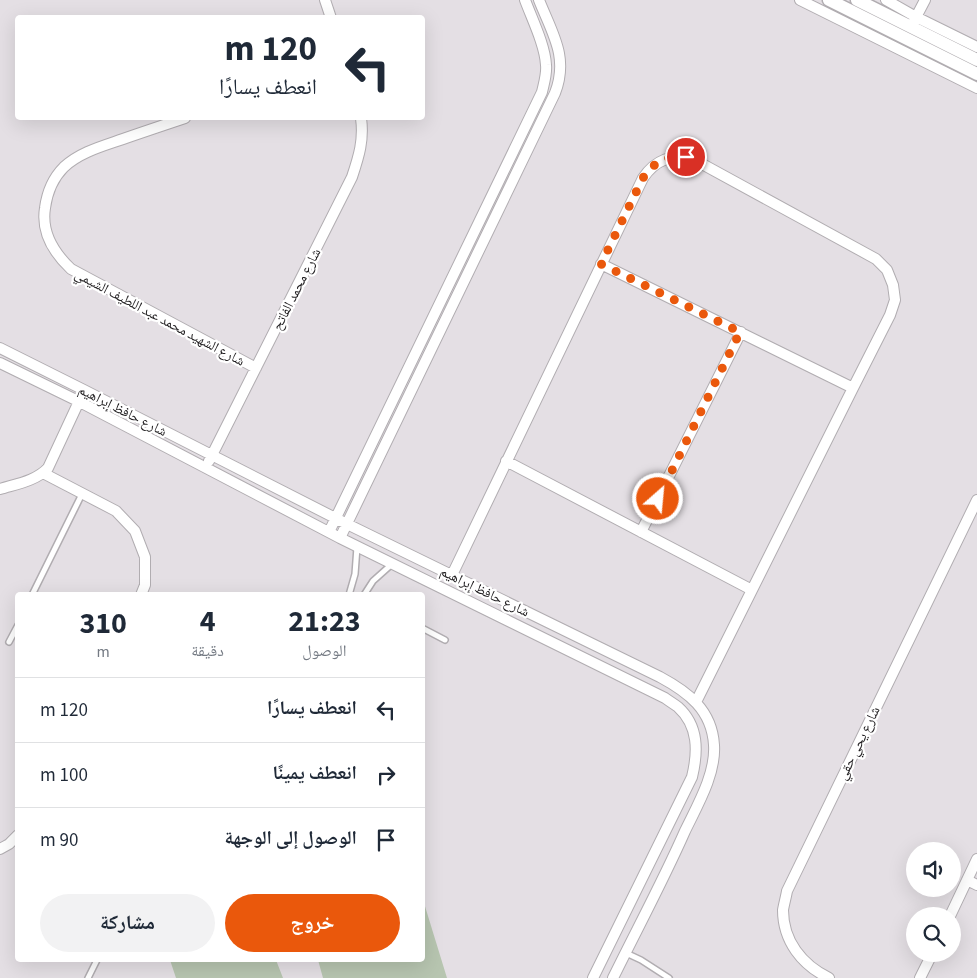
<!DOCTYPE html>
<html lang="ar">
<meta charset="utf-8">
<style>
:root{--surface:#fff;--page:#f2f2f3;--text:#1f2937;--muted:#747a83;--line:#e0e1e3;--accent:#ea580c}
body{margin:0;font-family:"Source Sans 3","Noto Naskh Arabic",sans-serif;background:var(--page);color:var(--text);direction:rtl;height:100vh;display:flex;flex-direction:column;font-size:19px;white-space:nowrap}
*{box-sizing:border-box;margin:0}
p{font-size:16px;color:var(--muted)}
.icon{flex:none;width:28px;height:28px;fill:none;stroke:currentColor;stroke-width:2;stroke-linecap:round;stroke-linejoin:round}
.map{position:relative;flex:1;overflow:hidden;direction:ltr}
.drawer{position:absolute;left:15px;top:592px;width:410px;height:370px;display:flex;flex-direction:column;background:var(--surface);border-radius:5px;box-shadow:0 5px 20px #0002;direction:rtl}
.drawer>*{flex:none}
.hud{position:absolute;left:15px;top:15px;width:410px;height:105px;border-radius:5px;box-shadow:0 5px 20px #0002;direction:rtl;background:#fff;color:var(--text);overflow:hidden}
.buttons{position:absolute;left:906px;top:842px;display:grid;gap:10px}
.buttons a{display:grid;place-items:center;width:55px;height:55px;border-radius:50%;background:var(--surface);box-shadow:0 5px 20px #0002;font-size:25px}
.pin{position:absolute;display:grid;place-items:center;width:42px;height:42px;color:#fff;margin:-21px;border:2px solid #fff;border-radius:50%;box-shadow:0 1px 5px #0007}
.me{position:absolute;width:55px;margin:-28px;rotate:27deg;stroke-linejoin:round;filter:drop-shadow(0 0 4px #0008)}
.turn{display:flex;align-items:center;gap:18px;height:105px;padding:0 25px;font-size:22px}
.turn .icon{width:65px;height:65px;stroke-width:2.5}
.turn b{display:block;font-size:35px;line-height:42px}
.eta{display:flex;justify-content:space-evenly;align-items:center;height:85px;text-align:center}
.eta b{font-size:30px;font-weight:700;line-height:35px}
.button{display:flex;gap:10px;margin-top:auto;padding:10px 25px}
.button a{flex:1;height:58px;border-radius:30px;background:var(--accent);color:#fff;font-size:20px;font-weight:700;line-height:58px;text-align:center}
.button a+a{background:var(--page);color:var(--text)}
ul{padding:0;list-style:none}
li{display:flex;align-items:center;gap:15px;height:65px;padding:0 25px;border-top:1px solid var(--line)}
li div{flex:1}
li b{display:block;font-size:19px}
li em{font-style:normal}
.map>svg:first-child{display:block}
.pitch{fill:#b7c5b0}
.lines{fill:none;stroke-linecap:round;stroke-linejoin:round}
.service-casing{stroke:#b1adb1;stroke-width:8}
.minor-casing{stroke:#b1adb1;stroke-width:12}
.tertiary-casing{stroke:#b1adb1;stroke-width:15}
.service{stroke:#fff;stroke-width:5}
.minor{stroke:#fff;stroke-width:10}
.tertiary{stroke:#fff;stroke-width:12}
.route{stroke:#ea580c;stroke-width:9;stroke-dasharray:0 16.2}
.labels{text-anchor:middle;stroke-width:4.5;stroke-linejoin:round;paint-order:stroke}
.street-label{font-size:14px;fill:#201e20;stroke:#fff}
</style>
<div class="map">
<svg width="977" height="978" viewBox="0 0 977 978">
<rect width="100%" height="100%" fill="#e4dfe4"/>
<path class="pitch" d="M423 903H424L447 978H323L318 960H422Z
M170 960H276L283 978H176Z"/>
<g class="lines">
<defs>
<path id="service" d="M32 595 82 494
M349 595 355 574 357 547
M364 595 373 581 392 564
M422 628 445 640
M9 642 18 625
M626 953 641 960 669 978
M88 978 97 960"/>
<path id="minor" d="M325 0 331 18
M800 0 977 88
M886 0 916 17 977 47
M914 21 925 0
M185 118C164 125 143 132 123 139 103 146 80 152 64 167 53 178 47 193 45 208 41 233 54 253 71 269L256 368
M601 264 853 388
M0 348 84 390 347 524 660 677C688 692 712 710 714 745 716 774 697 806 685 831 663 881 637 929 613 978
M0 363 78 401 340 538 665 698C669 701 674 704 678 707 699 726 698 752 692 777L593 978
M209 461 352 177C359 156 364 140 361 118
M506 461 752 590
M43 473 116 511 135 531 145 557V585L141 595
M0 489C16 484 36 481 48 468L81 397
M329 532 542 92C544 83 547 74 546 65 545 45 532 19 525 0
M641 532 741 332
M340 538 555 93C569 57 552 33 539 0
M452 575 643 178C655 160 673 153 693 159L876 259 887 270 893 285 895 300 890 315 853 388 696 702
M0 849 9 844 18 835
M967 880 977 885
M950 916 977 859
M829 978C802 965 783 941 783 910 784 904 786 897 787 891L977 500
M920 978 932 954"/>
<path id="tertiary" d="M829 0 977 74
M857 0 977 60"/>
</defs>
<use href="#service" class="service-casing"/>
<use href="#minor" class="minor-casing"/>
<use href="#tertiary" class="tertiary-casing"/>
<use href="#service" class="service"/>
<use href="#minor" class="minor"/>
<use href="#tertiary" class="tertiary"/>
</g>
<g class="lines">
<path class="route" d="M658 499 740 332 601 264 643 178C653 162 668 155 686 157"/>
</g>
<g class="labels">
<g class="street-label">
<text transform="translate(296 289) rotate(-63)" y="5">شارع محمد الفاتح</text>
<text transform="translate(160 317) rotate(28)" y="5">شارع الشهيد محمد عبد اللطيف الشيمي</text>
<text transform="translate(123 410) rotate(27)" y="5">شارع حافظ إبراهيم</text>
<text transform="translate(485 591) rotate(26)" y="5">شارع حافظ إبراهيم</text>
<text transform="translate(858 743) rotate(-64)" y="5">شارع يحي حقي</text>
</g>
</g>
</svg>
<div class="buttons">
<a><svg class="icon" aria-label="sound" viewBox="0 0 24 24"><path d="M4 9h4l5-4v14l-5-4H4zM17 9q2 3 0 6"/></svg></a>
<a><svg class="icon" aria-label="search" viewBox="0 0 24 24"><circle cx="10" cy="10" r="6"/><path d="M15 15l6 6"/></svg></a>
</div>
<div class="pin" style="left:686px;top:157px;background:#d93025"><svg class="icon" aria-label="arrive" viewBox="0 0 24 24"><path d="M6 21V4h12l-3 4 3 4H6"/></svg></div>
<svg class="me" style="left:658px;top:499px" viewBox="-20 -20 40 40"><circle r="17" fill="#ea580c" stroke="#fff" stroke-width="3"/><path d="M0-11L8 9 0 5-8 9z" fill="#fff"/></svg>
<div class="hud">
<div class="turn"><svg class="icon" aria-label="left" viewBox="0 0 24 24"><path d="M17 20v-9H6M10 6l-5 5 5 5"/></svg><div><b>120 m</b>انعطف يسارًا</div></div>
</div>
<section class="drawer">
<div class="eta">
<div><b>21:23</b><p>الوصول</p></div>
<div><b>4</b><p>دقيقة</p></div>
<div><b>310</b><p>m</p></div>
</div>
<ul>
<li><svg class="icon" aria-label="left" viewBox="0 0 24 24"><path d="M17 20v-9H6M10 6l-5 5 5 5"/></svg><div><b>انعطف يسارًا</b></div><em>120 m</em></li>
<li><svg class="icon" aria-label="right" viewBox="0 0 24 24"><path d="M7 20v-9h11M14 6l5 5-5 5"/></svg><div><b>انعطف يمينًا</b></div><em>100 m</em></li>
<li><svg class="icon" aria-label="arrive" viewBox="0 0 24 24"><path d="M6 21V4h12l-3 4 3 4H6"/></svg><div><b>الوصول إلى الوجهة</b></div><em>90 m</em></li>
</ul>
<div class="button"><a>خروج</a><a>مشاركة</a></div>
</section>
</div>
